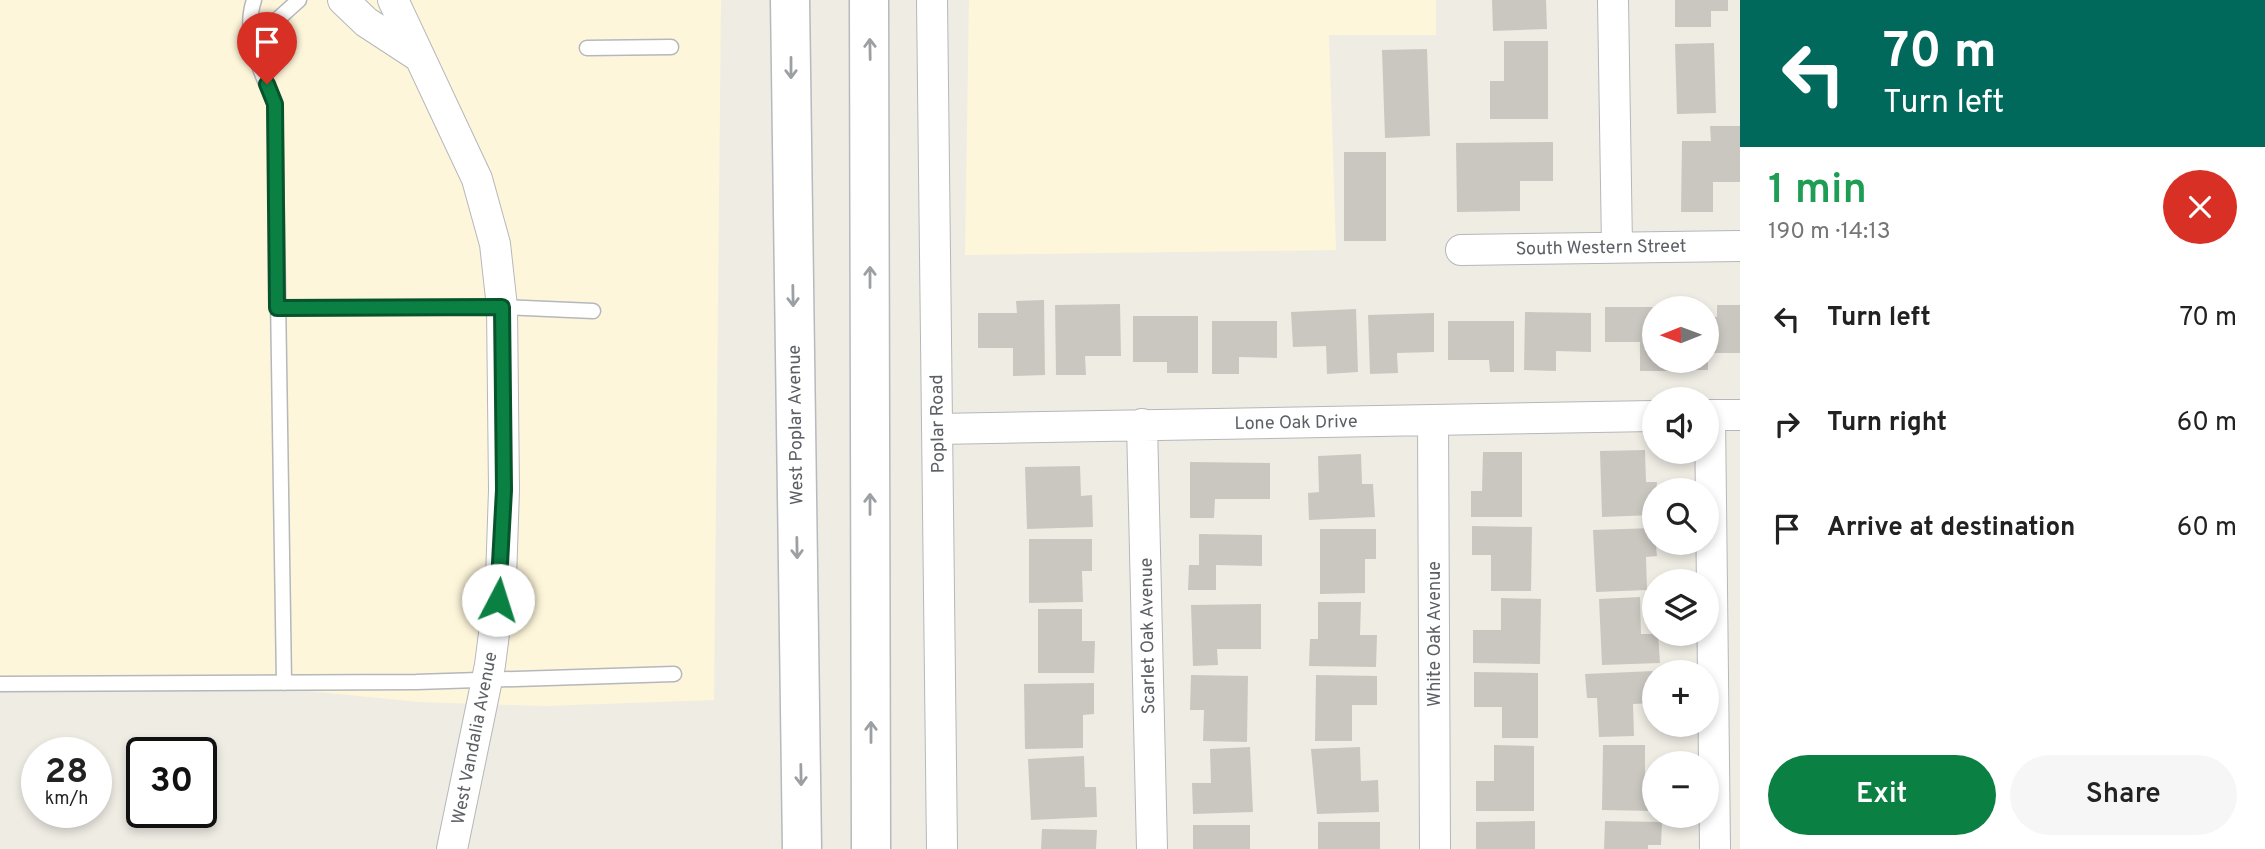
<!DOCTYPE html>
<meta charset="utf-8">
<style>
:root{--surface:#fff;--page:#f6f6f6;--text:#222;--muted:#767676;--accent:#0b8043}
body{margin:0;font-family:Overpass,sans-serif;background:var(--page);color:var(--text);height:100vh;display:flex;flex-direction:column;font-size:26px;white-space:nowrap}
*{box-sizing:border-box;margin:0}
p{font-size:23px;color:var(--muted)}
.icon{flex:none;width:38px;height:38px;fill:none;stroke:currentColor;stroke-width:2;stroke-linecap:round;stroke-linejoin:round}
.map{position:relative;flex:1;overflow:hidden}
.panel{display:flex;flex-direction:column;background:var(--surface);width:525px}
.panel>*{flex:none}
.hud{background:#00695c;color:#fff;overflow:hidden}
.needle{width:46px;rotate:269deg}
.buttons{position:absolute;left:1642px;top:296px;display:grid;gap:14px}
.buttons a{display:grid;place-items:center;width:77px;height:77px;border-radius:50%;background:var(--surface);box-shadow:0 4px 10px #0003;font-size:35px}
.speed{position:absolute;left:21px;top:737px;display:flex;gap:14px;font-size:35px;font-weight:700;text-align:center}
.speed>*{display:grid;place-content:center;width:91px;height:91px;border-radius:50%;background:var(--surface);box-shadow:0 4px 10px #0003;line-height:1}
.speed small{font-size:18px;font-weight:400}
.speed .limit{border:4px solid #111;border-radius:10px;background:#fff;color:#111}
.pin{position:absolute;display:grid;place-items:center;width:60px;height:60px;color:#fff;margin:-72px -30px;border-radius:50% 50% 50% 0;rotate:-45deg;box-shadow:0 0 7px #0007}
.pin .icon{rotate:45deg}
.me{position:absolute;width:77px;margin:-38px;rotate:5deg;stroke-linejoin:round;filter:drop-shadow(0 0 5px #0008)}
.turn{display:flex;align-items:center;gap:24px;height:147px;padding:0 28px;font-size:32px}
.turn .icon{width:91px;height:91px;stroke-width:2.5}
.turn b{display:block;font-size:49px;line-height:60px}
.round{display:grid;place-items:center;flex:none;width:74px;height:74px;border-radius:37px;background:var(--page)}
.head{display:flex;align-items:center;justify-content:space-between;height:119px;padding:0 28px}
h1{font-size:42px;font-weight:600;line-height:52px;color:#1e9e55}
.button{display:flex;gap:14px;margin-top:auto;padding:14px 28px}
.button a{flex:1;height:80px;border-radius:42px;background:var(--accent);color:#fff;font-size:28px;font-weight:600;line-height:80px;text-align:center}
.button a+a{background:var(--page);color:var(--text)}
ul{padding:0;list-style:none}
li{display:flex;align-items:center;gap:21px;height:105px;padding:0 28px}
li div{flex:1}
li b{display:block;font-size:26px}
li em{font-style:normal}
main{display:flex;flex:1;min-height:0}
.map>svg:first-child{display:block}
.commercial{fill:#fef6da}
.building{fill:#cac7c1}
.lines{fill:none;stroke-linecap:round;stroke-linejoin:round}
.service-casing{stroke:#b5b7bb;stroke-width:17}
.minor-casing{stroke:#b5b7bb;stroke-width:32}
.secondary-casing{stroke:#b6b9be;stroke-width:41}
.service{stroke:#fff;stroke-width:14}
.minor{stroke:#fff;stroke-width:30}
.secondary{stroke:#fff;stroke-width:38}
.oneway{stroke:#9da0a3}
.route-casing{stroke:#07532c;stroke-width:18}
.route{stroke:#0b8043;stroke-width:12}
.labels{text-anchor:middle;stroke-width:5;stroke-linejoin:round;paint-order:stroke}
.street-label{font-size:18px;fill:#5c6065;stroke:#fff}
</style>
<main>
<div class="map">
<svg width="1740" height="849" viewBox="0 0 1740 849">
<rect width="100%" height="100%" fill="#efece4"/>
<path class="commercial" d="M0 0H721L714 700 545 706 420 702 205 681 0 689Z
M969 0H1436V35H1329L1336 250 965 255Z"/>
<path class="building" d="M1492 0H1546L1547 29 1493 31Z
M1675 0H1728V11H1711V27H1675Z
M1504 41H1548V119H1490V81H1504Z
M1714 43 1716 113 1677 114 1675 44Z
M1427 49 1430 136 1385 138 1382 50Z
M1710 126H1740V182H1713V212H1681L1682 141H1711Z
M1553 142V181H1520V211L1457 212 1456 143Z
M1344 152H1386V241H1344Z
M1044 300 1045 375 1013 376V348H978V313H1017L1016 301Z
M1120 304 1121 356H1085L1086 375H1056L1055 305Z
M1717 305H1740V353H1706V317H1717Z
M1605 307H1654V360H1671V371H1640V342H1605Z
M1356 309 1358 372 1327 374 1326 346 1293 347 1291 312Z
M1525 312 1591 313V352L1556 351V371L1524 370Z
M1434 313V352L1397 353 1398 373 1370 374 1368 315Z
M1133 316H1198V373H1167V362H1133Z
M1212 321H1277V358L1239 357V374H1212Z
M1448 321H1514V372H1490L1489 360H1448Z
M1681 360H1708V370H1682Z
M1645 450 1646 482H1657L1654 515 1602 517 1600 451Z
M1483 452H1522V517H1471V491H1482Z
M1361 454 1362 484H1373L1375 517 1309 520 1308 493 1319 492 1318 456Z
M1190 462 1270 463V499H1215L1214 518H1190Z
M1080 466 1081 496 1092 495 1093 527 1027 529 1025 467Z
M1472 526 1532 527 1531 591H1491V555H1472Z
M1654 528 1657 556 1646 557 1647 590 1596 592 1593 530Z
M1320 529H1376V559H1365V593L1320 594Z
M1199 534 1262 535V566L1216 565V590H1188L1189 565H1199Z
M1029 539H1092V571H1082L1083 602 1029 603Z
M1640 597 1641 634H1658L1660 663 1602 665 1599 599Z
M1501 598 1541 599 1540 664 1473 663V630H1501Z
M1318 602H1361L1360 635H1377L1376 667 1309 666 1310 639H1318Z
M1261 604V649H1217L1218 665 1193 666 1191 605Z
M1038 609H1082V641H1095L1094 673H1038Z
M1654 671V703L1633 704 1634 736 1599 737 1597 698H1587L1585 674Z
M1474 672 1538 673V738H1502V707H1474Z
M1191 675 1248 676 1247 742 1203 741 1204 710H1190Z
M1316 675 1377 676V705H1352V741H1315Z
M1094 683V714L1083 715V748L1025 749 1024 684Z
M1494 745 1534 746V811H1476V781H1494Z
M1603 745H1645V781H1654V811L1602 810Z
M1250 747 1253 812 1193 814 1192 783H1211L1210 749Z
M1360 747 1361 781 1378 780 1379 812 1317 814 1311 749Z
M1084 756 1085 787H1096L1097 817 1031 820 1028 759Z
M1535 821V849H1476V822Z
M1605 821 1662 822 1661 845H1648V849H1604Z
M1318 822H1380V849H1318Z
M1193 825H1250V849H1193Z
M1042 829 1097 830 1096 849H1041Z"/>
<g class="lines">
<defs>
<path id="service" d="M254 0C242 36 261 71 275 104L284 683
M250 34 269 27 299 0
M587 48 671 47
M277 308 502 307 593 311
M0 684 416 682 674 674"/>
<path id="minor" d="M343 0 366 22 418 56
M393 0 477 179 495 244 502 307 504 490 501 579 490 665 452 849
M932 0 942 849
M1613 0 1617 246
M1461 250 1740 246
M1706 415H1740
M1710 415 1715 849
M1433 420 1435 849
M1142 424 1152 849
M937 429 1654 416"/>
<path id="secondary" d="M790 0 802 849
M869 0 871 849"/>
</defs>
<use href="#service" class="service-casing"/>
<use href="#minor" class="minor-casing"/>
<use href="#secondary" class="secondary-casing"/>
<use href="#service" class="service"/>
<use href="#minor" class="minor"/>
<use href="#secondary" class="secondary"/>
</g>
<defs><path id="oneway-shaft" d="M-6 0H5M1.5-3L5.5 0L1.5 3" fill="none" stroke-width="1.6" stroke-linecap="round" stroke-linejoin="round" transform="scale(1.75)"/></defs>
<g class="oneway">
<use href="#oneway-shaft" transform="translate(870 49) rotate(-91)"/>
<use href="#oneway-shaft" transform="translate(791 68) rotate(90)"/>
<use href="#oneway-shaft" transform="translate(870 277) rotate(-90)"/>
<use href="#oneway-shaft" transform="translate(793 296) rotate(89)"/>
<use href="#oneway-shaft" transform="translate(870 504) rotate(-90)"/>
<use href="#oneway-shaft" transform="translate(797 548) rotate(89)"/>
<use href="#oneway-shaft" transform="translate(871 732) rotate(-90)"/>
<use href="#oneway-shaft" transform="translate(801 775) rotate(89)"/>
</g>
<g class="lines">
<defs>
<path id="route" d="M267 84 275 104 277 308 502 307 504 490 498 600"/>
</defs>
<use href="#route" class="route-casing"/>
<use href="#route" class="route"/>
</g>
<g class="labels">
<g class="street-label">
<text transform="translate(1601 247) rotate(-1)" y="6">South Western Street</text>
<text transform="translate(1296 422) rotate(-1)" y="6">Lone Oak Drive</text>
<text transform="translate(937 424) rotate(-91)" y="6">Poplar Road</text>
<text transform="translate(795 425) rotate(-91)" y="6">West Poplar Avenue</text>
<text transform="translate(1434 634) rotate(-90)" y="6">White Oak Avenue</text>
<text transform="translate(1147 636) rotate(-91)" y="6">Scarlet Oak Avenue</text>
<text transform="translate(474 738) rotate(-79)" y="6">West Vandalia Avenue</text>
</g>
</g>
</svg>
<div class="buttons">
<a><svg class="needle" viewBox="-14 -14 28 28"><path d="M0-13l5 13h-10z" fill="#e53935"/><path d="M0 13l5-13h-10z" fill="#767676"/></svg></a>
<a><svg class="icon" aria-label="sound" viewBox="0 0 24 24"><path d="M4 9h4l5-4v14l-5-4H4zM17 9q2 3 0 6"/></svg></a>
<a><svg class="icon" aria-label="search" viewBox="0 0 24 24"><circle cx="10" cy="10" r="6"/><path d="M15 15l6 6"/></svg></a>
<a><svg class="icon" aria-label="layers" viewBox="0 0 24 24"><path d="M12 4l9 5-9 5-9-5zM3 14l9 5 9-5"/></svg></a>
<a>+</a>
<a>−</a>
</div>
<div class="speed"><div>28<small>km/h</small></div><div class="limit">30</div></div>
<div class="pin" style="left:267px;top:84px;background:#d93025"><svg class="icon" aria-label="arrive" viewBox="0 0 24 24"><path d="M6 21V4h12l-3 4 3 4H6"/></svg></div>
<svg class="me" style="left:498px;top:600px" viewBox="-20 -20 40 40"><circle r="19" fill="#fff"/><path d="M0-13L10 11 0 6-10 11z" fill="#0b8043"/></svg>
</div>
<section class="panel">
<div class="hud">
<div class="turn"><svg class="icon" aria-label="left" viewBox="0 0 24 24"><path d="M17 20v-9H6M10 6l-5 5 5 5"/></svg><div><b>70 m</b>Turn left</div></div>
</div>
<div class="head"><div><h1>1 min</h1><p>190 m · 14:13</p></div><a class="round" style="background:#d93025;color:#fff"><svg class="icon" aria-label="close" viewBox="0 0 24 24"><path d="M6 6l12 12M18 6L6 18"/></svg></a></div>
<ul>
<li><svg class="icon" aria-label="left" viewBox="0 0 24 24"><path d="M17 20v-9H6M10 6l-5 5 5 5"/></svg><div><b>Turn left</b></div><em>70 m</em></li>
<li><svg class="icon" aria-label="right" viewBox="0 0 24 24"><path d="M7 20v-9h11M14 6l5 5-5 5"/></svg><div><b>Turn right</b></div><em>60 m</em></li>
<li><svg class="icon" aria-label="arrive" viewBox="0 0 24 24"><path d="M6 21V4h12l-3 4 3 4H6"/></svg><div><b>Arrive at destination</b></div><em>60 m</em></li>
</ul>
<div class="button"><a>Exit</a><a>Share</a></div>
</section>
</main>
